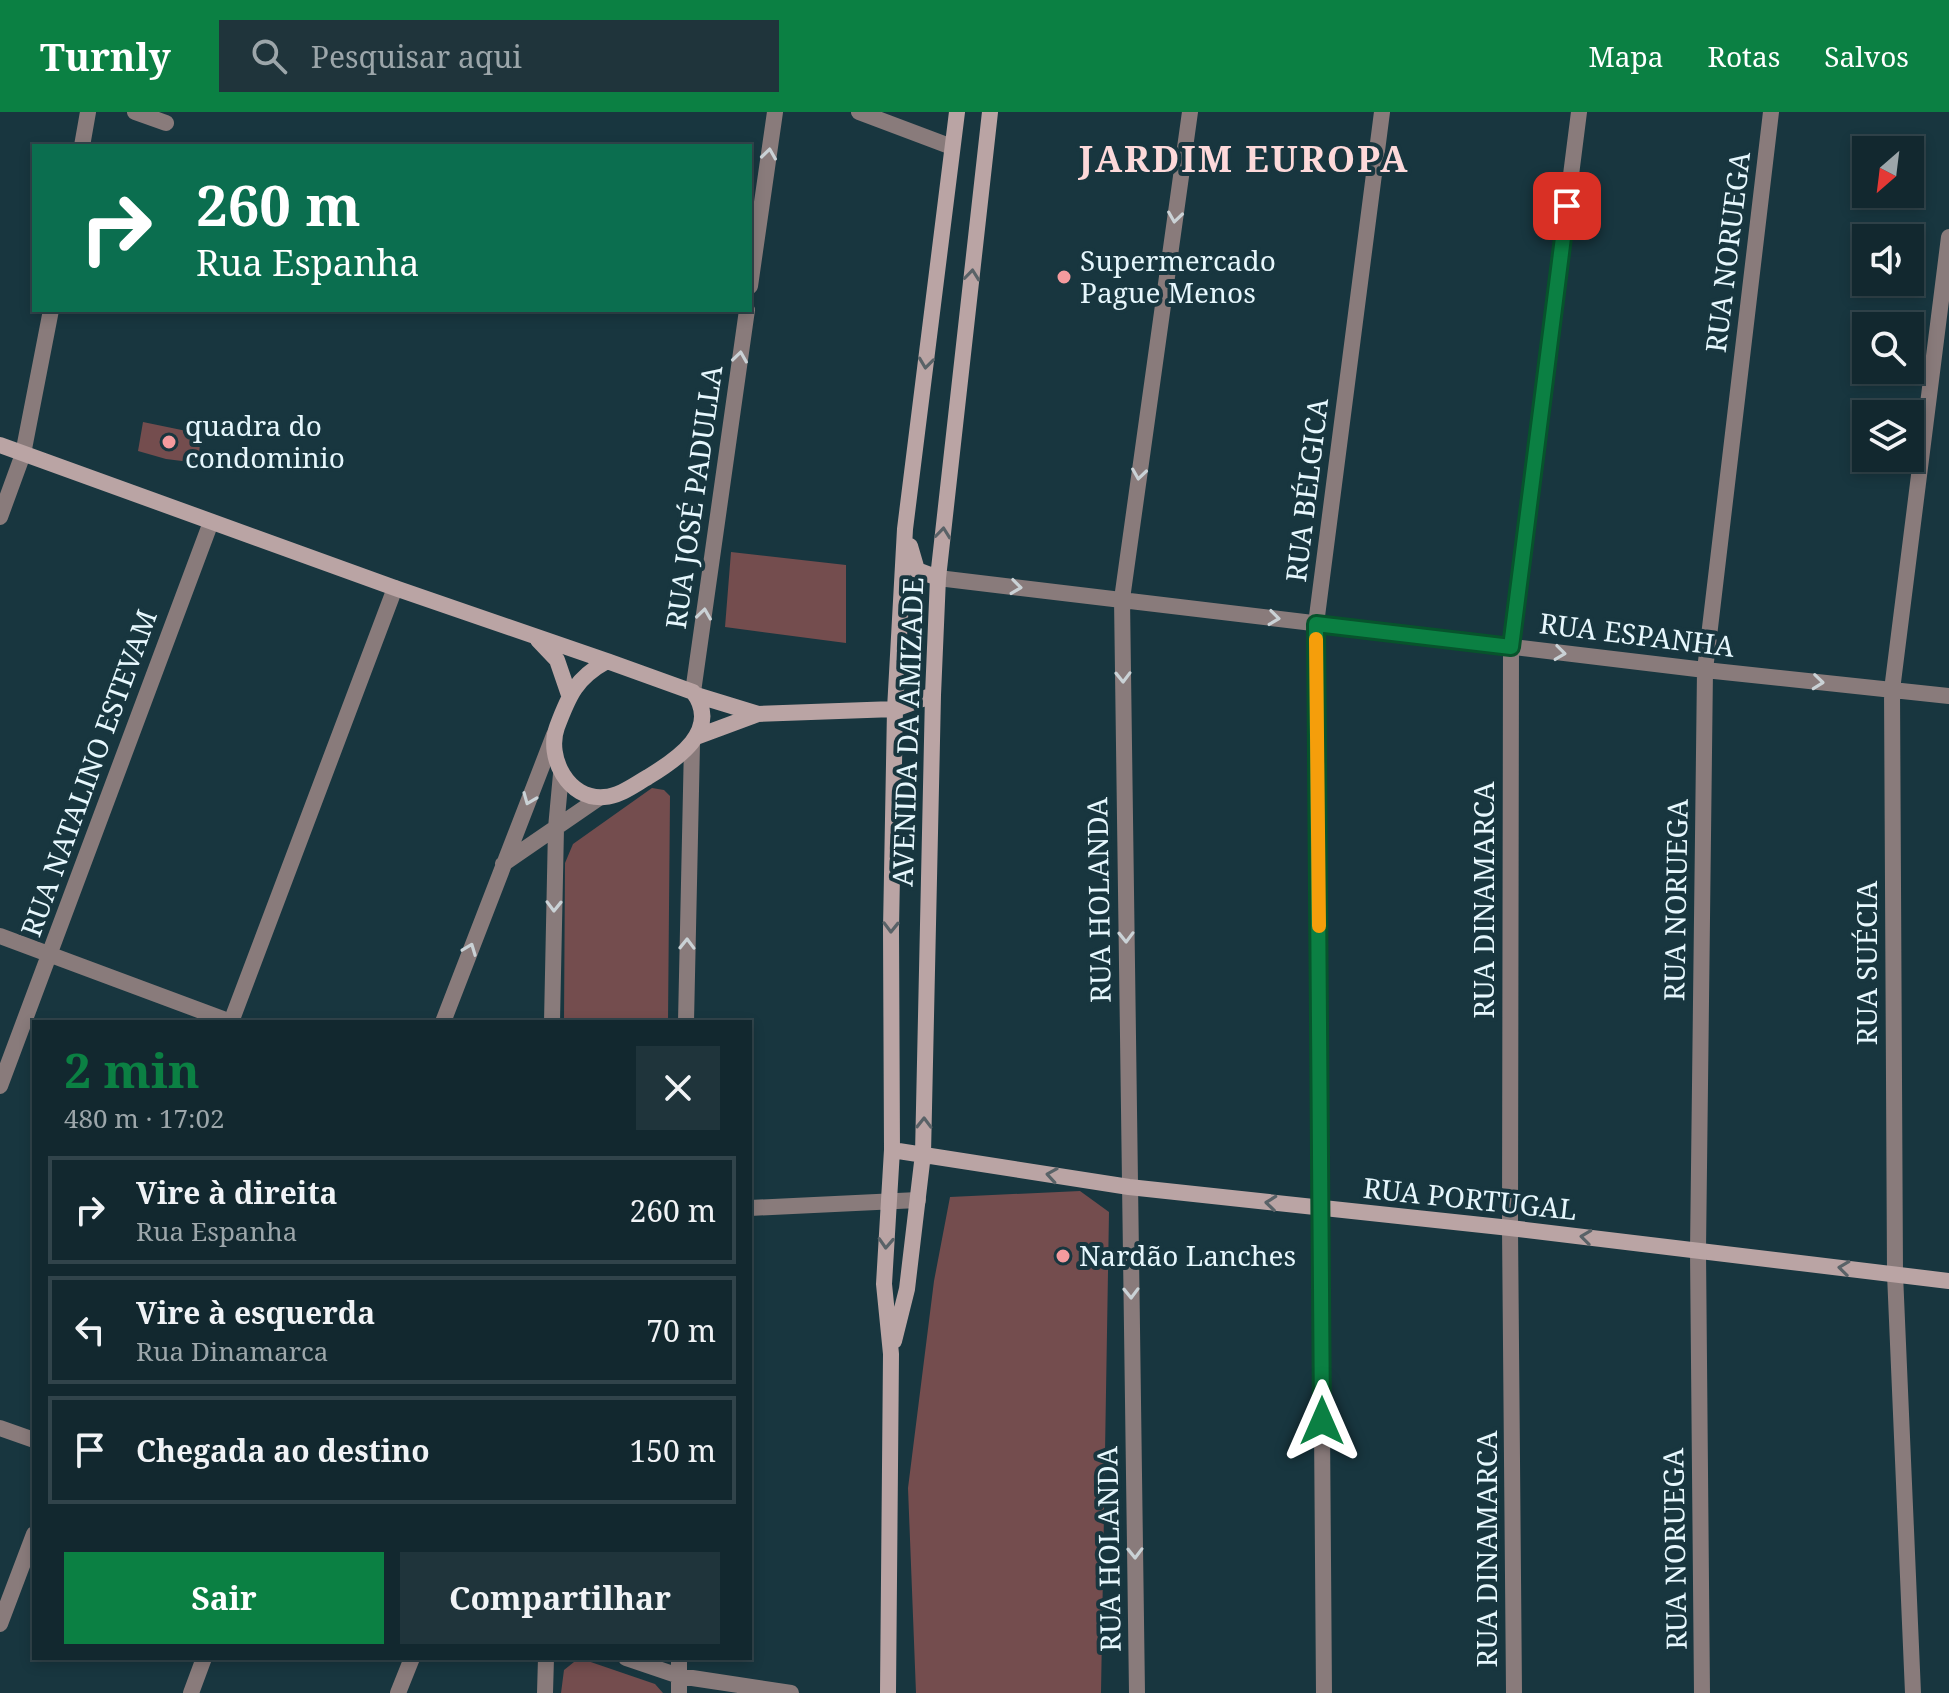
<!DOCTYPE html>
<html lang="pt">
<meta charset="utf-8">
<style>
:root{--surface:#12282f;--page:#1f343b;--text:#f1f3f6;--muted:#9ca6aa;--line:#31444b;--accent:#0b8043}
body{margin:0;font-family:"Noto Serif",serif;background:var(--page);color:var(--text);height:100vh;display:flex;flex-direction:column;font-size:30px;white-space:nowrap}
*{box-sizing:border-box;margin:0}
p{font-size:26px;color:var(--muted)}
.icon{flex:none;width:44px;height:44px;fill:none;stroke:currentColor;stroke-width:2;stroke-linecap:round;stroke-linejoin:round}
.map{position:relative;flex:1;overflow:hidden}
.drawer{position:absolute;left:32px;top:908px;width:720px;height:640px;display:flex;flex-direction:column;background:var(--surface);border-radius:0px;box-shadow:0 4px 12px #0003,0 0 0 2px var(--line)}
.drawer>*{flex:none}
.hud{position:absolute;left:32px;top:32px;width:720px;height:168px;border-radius:0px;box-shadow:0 4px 12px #0003,0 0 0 2px var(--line);background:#0b6e4f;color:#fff;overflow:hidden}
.needle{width:52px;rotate:208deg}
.controls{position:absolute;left:1852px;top:24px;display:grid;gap:16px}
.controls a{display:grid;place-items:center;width:72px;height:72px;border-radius:0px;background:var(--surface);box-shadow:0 4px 12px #0003,0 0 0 2px var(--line);font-size:40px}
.pin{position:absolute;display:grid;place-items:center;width:68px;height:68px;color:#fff;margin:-34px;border-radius:16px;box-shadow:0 4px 12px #0006}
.me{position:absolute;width:88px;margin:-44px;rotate:0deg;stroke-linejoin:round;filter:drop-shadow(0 0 6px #0008)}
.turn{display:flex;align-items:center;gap:28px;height:168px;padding:0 32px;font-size:36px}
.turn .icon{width:104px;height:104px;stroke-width:2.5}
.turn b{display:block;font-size:56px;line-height:68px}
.round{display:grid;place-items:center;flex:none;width:84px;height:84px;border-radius:0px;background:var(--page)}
.headline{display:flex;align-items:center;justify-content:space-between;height:136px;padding:0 32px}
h1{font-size:48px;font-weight:700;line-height:60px;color:var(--accent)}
.action{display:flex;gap:16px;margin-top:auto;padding:16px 32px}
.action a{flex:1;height:92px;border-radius:0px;background:var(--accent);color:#fff;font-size:32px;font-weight:700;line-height:92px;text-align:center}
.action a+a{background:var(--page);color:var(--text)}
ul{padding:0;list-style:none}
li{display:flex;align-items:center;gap:24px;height:108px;margin:0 16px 12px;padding:0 16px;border:4px solid var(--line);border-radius:0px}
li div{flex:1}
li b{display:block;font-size:30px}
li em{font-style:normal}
header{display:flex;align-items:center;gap:48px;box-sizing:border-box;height:112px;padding:0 40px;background:var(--accent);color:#fff}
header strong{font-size:38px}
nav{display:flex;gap:44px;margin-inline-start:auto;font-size:28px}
.search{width:560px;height:72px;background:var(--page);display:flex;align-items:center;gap:20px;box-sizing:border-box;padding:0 28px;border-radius:0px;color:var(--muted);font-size:30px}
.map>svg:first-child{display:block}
.green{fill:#744d4e}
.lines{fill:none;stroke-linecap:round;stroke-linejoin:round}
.street{stroke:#897b7b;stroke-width:16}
.secondary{stroke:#baa4a4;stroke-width:16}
.oneway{stroke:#cad2d6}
.oneway2{stroke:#596267}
.route-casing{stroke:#07532c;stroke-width:20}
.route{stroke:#0b8043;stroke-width:14}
.slow{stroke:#f59e0b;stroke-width:14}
.poi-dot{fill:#f59b9e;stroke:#18363f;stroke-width:3}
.labels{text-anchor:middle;stroke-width:8;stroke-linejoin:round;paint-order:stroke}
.street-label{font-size:28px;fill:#e6f7fd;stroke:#18363f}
.poi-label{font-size:28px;fill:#e6f7fd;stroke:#18363f;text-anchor:start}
.district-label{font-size:36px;font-weight:bold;letter-spacing:2px;fill:#fdd9da;stroke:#18363f}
</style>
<header>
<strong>Turnly</strong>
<div class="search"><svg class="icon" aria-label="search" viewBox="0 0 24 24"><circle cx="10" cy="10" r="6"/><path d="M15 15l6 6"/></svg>Pesquisar aqui</div>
<nav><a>Mapa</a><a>Rotas</a><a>Salvos</a></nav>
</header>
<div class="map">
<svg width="1949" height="1581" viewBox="0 0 1949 1581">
<rect width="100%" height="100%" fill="#18363f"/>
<path class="green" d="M143 310 201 322 198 351 166 347 138 339Z
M731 440 846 453V531L725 515Z
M652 676 664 678 670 684 668 910H564L565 751 573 732Z
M1080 1079 1109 1100 1101 1581H916L908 1376 934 1169 950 1085Z
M579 1546 655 1572 663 1581H561L564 1558Z"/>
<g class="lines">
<path class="street" d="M135 0 166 11
M859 0 952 35
M82 34 88 0
M750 174 775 0
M0 405 23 342 51 198
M938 466 1705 558 1949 584
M693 580 747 198
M503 752 599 686
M0 824 231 910
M231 910 395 476
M443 910 554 623
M552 910 556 716 561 662
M686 910 692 632
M0 974 211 410
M750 1096 918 1088
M0 1316 34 1328
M0 1512 34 1422
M626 1546 679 1564 791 1581
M191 1581 204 1546
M398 1581 412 1546
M545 1581 546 1546
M679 1581V1546
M1137 1581 1122 487 1190 0
M1324 1581 1316 512 1382 0
M1514 1581 1510 1116 1511 535 1579 0
M1702 1581 1698 1139 1705 558 1771 0
M1913 1581 1895 1162 1892 578 1949 125"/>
<path class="secondary" d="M0 333 395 476 607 549
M910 434 917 458 938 466
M538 528 557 548 569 583
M607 549 693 580C722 618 676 648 648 665 634 673 620 684 604 685 568 688 546 645 557 615 569 583 576 566 607 549Z
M696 583 758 602 895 597 933 583
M696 625 758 602
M892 1038 1129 1075 1510 1116 1949 1169
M894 1229 907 1177 923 1042 933 583 938 466 990 0
M888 1581 891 1242 884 1172 892 1038 891 817 895 597 905 417 957 0"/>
</g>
<defs><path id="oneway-chevron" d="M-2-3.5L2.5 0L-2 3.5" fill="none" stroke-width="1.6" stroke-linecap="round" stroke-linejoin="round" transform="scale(2)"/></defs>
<g class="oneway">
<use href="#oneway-chevron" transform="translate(769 42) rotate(-82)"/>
<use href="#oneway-chevron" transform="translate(1175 105) rotate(98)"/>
<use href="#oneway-chevron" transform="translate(740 245) rotate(-82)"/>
<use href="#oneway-chevron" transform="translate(1139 362) rotate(98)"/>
<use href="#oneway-chevron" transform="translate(1016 475) rotate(7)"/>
<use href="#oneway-chevron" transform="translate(704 502) rotate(-82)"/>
<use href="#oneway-chevron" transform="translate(1274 506) rotate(7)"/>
<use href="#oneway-chevron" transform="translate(1560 541) rotate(7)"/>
<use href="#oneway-chevron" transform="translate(1123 565) rotate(89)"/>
<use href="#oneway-chevron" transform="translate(1818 570) rotate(6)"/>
<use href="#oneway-chevron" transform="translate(529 687) rotate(112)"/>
<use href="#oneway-chevron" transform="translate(554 794) rotate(91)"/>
<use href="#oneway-chevron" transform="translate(1126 825) rotate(89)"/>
<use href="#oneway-chevron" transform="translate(687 832) rotate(-89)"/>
<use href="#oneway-chevron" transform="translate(470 837) rotate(-69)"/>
<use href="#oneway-chevron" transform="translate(1131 1181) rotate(89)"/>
<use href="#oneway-chevron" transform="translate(1135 1441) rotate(89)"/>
</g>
<g class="oneway2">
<use href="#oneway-chevron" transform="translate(972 163) rotate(-84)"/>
<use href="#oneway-chevron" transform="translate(926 251) rotate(97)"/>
<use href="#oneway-chevron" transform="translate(943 421) rotate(-84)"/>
<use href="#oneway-chevron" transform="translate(891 815) rotate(91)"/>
<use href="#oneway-chevron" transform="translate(924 1011) rotate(-89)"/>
<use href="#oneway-chevron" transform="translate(1052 1063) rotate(-171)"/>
<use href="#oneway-chevron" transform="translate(1271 1091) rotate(-174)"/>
<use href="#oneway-chevron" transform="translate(1586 1125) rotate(-173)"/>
<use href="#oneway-chevron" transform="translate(886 1131) rotate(93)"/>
<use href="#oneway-chevron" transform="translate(1844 1156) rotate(-173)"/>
</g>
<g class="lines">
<defs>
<path id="route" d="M1322 1309 1316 512 1511 535 1567 94"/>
</defs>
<use href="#route" class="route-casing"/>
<use href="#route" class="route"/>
<path class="slow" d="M1316 527 1319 814"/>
</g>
<g class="poi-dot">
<circle cx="1064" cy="165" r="8"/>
<circle cx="169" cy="330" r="8"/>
<circle cx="1063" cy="1144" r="8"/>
</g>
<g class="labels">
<g class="street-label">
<text transform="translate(1728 140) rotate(-83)" y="10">RUA NORUEGA</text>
<text transform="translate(1307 378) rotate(-83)" y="10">RUA BÉLGICA</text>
<text transform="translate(694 385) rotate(-82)" y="10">RUA JOSÉ PADULLA</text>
<text transform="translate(1637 523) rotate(7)" y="10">RUA ESPANHA</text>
<text transform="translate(908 620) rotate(-88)" y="10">AVENIDA DA AMIZADE</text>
<text transform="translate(89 661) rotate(-70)" y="10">RUA NATALINO ESTEVAM</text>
<text transform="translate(1099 788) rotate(-91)" y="10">RUA HOLANDA</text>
<text transform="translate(1484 788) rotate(-90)" y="10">RUA DINAMARCA</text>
<text transform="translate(1676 788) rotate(-89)" y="10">RUA NORUEGA</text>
<text transform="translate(1867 851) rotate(-90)" y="10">RUA SUÉCIA</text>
<text transform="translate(1470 1087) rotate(6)" y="10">RUA PORTUGAL</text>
<text transform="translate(1109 1437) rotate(-91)" y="10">RUA HOLANDA</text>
<text transform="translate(1487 1437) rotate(-90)" y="10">RUA DINAMARCA</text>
<text transform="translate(1675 1437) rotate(-91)" y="10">RUA NORUEGA</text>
</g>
<g class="poi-label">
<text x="1080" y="159">Supermercado<tspan x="1080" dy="32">Pague Menos</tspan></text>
<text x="185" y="324">quadra do<tspan x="185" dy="32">condominio</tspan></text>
<text x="1079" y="1154">Nardão Lanches</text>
</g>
<g class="district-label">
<text x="1244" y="60">JARDIM EUROPA</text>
</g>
</g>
</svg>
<div class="controls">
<a><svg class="needle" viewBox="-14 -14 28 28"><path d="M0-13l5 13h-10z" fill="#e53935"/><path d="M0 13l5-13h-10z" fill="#9ca6aa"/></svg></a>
<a><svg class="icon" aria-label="sound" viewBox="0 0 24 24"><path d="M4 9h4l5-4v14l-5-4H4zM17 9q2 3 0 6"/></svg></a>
<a><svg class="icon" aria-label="search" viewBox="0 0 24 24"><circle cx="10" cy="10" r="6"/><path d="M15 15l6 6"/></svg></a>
<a><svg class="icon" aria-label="layers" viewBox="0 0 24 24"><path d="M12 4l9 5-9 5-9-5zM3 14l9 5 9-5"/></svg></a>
</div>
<div class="pin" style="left:1567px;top:94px;background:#d93025"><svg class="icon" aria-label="arrive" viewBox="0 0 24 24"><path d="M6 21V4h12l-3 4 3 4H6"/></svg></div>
<svg class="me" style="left:1322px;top:1309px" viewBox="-20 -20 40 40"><path d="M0-17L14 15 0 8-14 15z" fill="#0b8043" stroke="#fff" stroke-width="4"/></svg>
<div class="hud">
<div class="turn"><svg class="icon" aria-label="right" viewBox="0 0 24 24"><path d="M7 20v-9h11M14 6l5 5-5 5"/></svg><div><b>260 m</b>Rua Espanha</div></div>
</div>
<section class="drawer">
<div class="headline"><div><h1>2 min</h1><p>480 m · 17:02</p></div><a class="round"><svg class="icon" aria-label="close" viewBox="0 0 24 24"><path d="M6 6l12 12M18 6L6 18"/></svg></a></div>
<ul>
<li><svg class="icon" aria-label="right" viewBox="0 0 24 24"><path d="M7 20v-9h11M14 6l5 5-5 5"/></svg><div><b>Vire à direita</b><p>Rua Espanha</p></div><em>260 m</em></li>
<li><svg class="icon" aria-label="left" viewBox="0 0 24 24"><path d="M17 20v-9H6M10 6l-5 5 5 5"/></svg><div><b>Vire à esquerda</b><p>Rua Dinamarca</p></div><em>70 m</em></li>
<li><svg class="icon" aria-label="arrive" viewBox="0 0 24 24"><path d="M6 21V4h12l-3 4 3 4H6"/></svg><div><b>Chegada ao destino</b></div><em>150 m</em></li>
</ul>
<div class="action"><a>Sair</a><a>Compartilhar</a></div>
</section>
</div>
